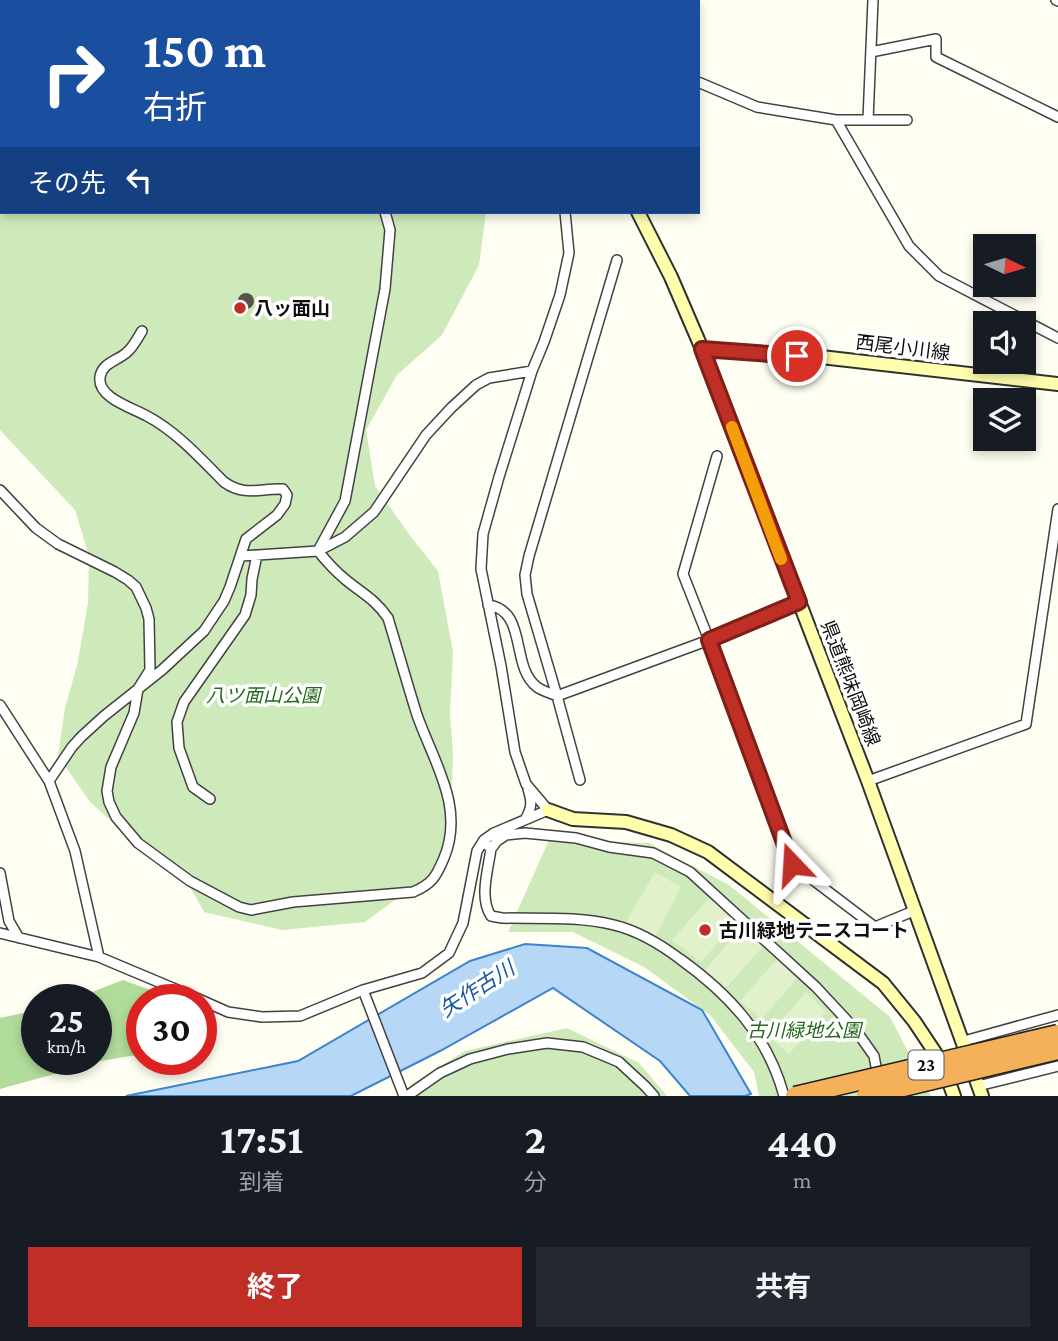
<!DOCTYPE html>
<html lang="ja">
<meta charset="utf-8">
<style>
:root{--surface:#171b24;--page:#242831;--text:#f1f3f6;--muted:#9ea1a6;--accent:#c02f26}
body{margin:0;font-family:"Crimson Pro","Noto Sans JP",serif;background:var(--page);color:var(--text);height:100vh;display:flex;flex-direction:column;font-size:26px;white-space:nowrap}
*{box-sizing:border-box;margin:0}
p{font-size:23px;color:var(--muted)}
.icon{flex:none;width:38px;height:38px;fill:none;stroke:currentColor;stroke-width:2;stroke-linecap:round;stroke-linejoin:round}
.map{position:relative;height:1096px;overflow:hidden}
.drawer{display:flex;flex-direction:column;background:var(--surface);flex:1}
.drawer>*{flex:none}
.guide{position:absolute;left:0px;top:0px;width:700px;height:214px;box-shadow:0 4px 10px #0003;background:#1a4fa0;color:#fff;overflow:hidden}
.needle{width:46px;rotate:95deg}
.tools{position:absolute;left:973px;top:234px;display:grid;gap:14px}
.tools a{display:grid;place-items:center;width:63px;height:63px;border-radius:0px;background:var(--surface);box-shadow:0 4px 10px #0003;font-size:35px}
.speed{position:absolute;left:21px;top:984px;display:flex;gap:14px;font-size:35px;font-weight:700;text-align:center}
.speed>*{display:grid;place-content:center;width:91px;height:91px;border-radius:50%;background:var(--surface);box-shadow:0 4px 10px #0003;line-height:1}
.speed small{font-size:18px;font-weight:400}
.speed .limit{border:10px solid #d22;background:#fff;color:#111}
.pin{position:absolute;display:grid;place-items:center;width:60px;height:60px;color:#fff;margin:-30px;border:4px solid #fff;border-radius:50%;box-shadow:0 2px 7px #0007}
.me{position:absolute;width:77px;margin:-38px;rotate:340deg;stroke-linejoin:round;filter:drop-shadow(0 0 5px #0008)}
.turn{display:flex;align-items:center;gap:24px;height:147px;padding:0 28px;font-size:32px}
.turn .icon{width:91px;height:91px;stroke-width:2.5}
.turn b{display:block;font-size:49px;line-height:60px}
.then{display:flex;align-items:center;height:66px;padding:0 28px;background:#0003;gap:14px;font-size:26px}
.eta{display:flex;justify-content:space-evenly;align-items:center;height:119px;text-align:center}
.eta b{font-size:42px;font-weight:700;line-height:49px}
.primary-button{display:flex;gap:14px;margin-top:auto;padding:14px 28px}
.primary-button a{flex:1;height:80px;border-radius:0px;background:var(--accent);color:#fff;font-size:28px;font-weight:700;line-height:80px;text-align:center}
.primary-button a+a{background:var(--page);color:var(--text)}
.map>svg:first-child{display:block}
.green{fill:#ceeabb}
.forest{fill:#b0db9a}
.pitch{fill:#e0f1cc}
.water{fill:#b6d7f6;stroke:#3d84ce;stroke-width:2}
.building{fill:#58524b}
.lines{fill:none;stroke-linecap:round;stroke-linejoin:round}
.street-casing{stroke:#424242;stroke-width:12}
.secondary-casing{stroke:#313131;stroke-width:16}
.street{stroke:#fff;stroke-width:9}
.secondary{stroke:#fffead;stroke-width:12}
.highway-bridge-casing{stroke:#202020;stroke-width:21;stroke-linecap:butt}
.highway-bridge{stroke:#f4b15a;stroke-width:18}
.route-casing{stroke:#7d1f19;stroke-width:18}
.route{stroke:#c02f26;stroke-width:12}
.slow{stroke:#f59e0b;stroke-width:12}
.poi-dot{fill:#c02f26;stroke:#fff;stroke-width:2.5}
.labels{text-anchor:middle;stroke-width:7;stroke-linejoin:round;paint-order:stroke}
.shield{fill:#fff;stroke:#575757;stroke-width:2}
.shield-label{font-size:18px;font-weight:bold;fill:#0f0f0f}
.poi-label{font-size:19px;font-weight:bold;fill:#0f0f0f;stroke:#fff;text-anchor:start}
.street-label{font-size:19px;fill:#0f0f0f;stroke:#fff}
.park-label{font-size:19px;font-style:italic;fill:#26681f;stroke:#fff}
.water-label{font-size:21px;font-style:italic;fill:#1757a2;stroke:#fff}
</style>
<div class="map">
<svg width="1058" height="1096" viewBox="0 0 1058 1096">
<rect width="100%" height="100%" fill="#fffef2"/>
<path class="green" d="M0 0H393L394 2H2V212H486L479 265 442 335 397 375 366 430 375 486 411 537 438 571 453 652 450 713 453 754 451 810 437 869 365 922 282 930 204 912 190 887 167 858 145 851 90 802 58 756 65 708 77 666 88 603 89 556 75 510 0 430Z
M549 840 649 843 729 885 890 1017 931 1096H759L754 1072 710 1015 644 967 573 932H508Z
M567 1028 639 1063 667 1096H410V1085L465 1051Z"/>
<path class="forest" d="M123 980 170 997V999H142V1054L101 1061 0 1089V1018L37 1010V1059H96V999H74Z"/>
<path class="pitch" d="M655 872 681 887 656 936 626 922Z
M710 897 737 921 701 962 672 940Z
M743 926 763 946 726 988 705 970Z
M778 958 798 978 761 1019 740 1001Z
M806 992 826 1012 789 1054 768 1036Z"/>
<path class="water" d="M525 944 587 948 702 1010 751 1094 745 1096H690L660 1061 553 988 440 1051 351 1096H126L298 1061 470 961Z"/>
<path class="building" d="M238 301a8 8 0 1 1 16 0a8 8 0 1 1-16 0Z"/>
<g class="lines">
<defs>
<path id="street" d="M514 0 515 2
M1056 0 1058 1
M637 2 638 0
M871 52 936 39V57L1058 117
M698 82 757 107 836 120H907
M836 120 909 246 939 276 1058 338
M868 120 873 0
M0 154 2 151
M717 456 683 574 709 640 792 864 875 927 916 910
M0 490 36 528 58 544 115 572 128 580 136 587 146 608 149 619 150 670 138 689 134 713 111 767 107 791 109 802 116 817 138 843 190 881 239 907 251 910 293 902 413 892C432 884 436 877 444 858 465 807 434 763 417 715 407 683 398 651 388 618 375 599 363 594 346 580 335 571 326 561 318 551
M319 549 345 501 385 289 390 230 385 212
M241 556 318 551 345 537 374 512 426 435 451 408 476 385 489 378 532 371
M488 605C528 610 510 667 537 687 542 691 551 693 557 696L709 640 798 602
M0 705 49 781 75 851 99 957
M580 780 557 696 527 594 525 575 529 556 617 260
M49 781 72 747 81 737 104 716 162 670 204 631 224 601 230 587 246 539 277 515 285 504 287 495 283 489C260 488 245 497 224 482 200 458 177 432 147 416 133 408 97 398 100 377 102 363 117 361 126 353 133 348 137 339 142 331
M868 781 1026 724 1058 509
M210 799 193 787 179 748 177 722 184 702 245 615 251 595 252 579 257 555
M526 818C532 807 532 802 528 789
M487 845 491 849C488 870 479 898 491 916L502 918C539 919 578 916 614 925 639 931 660 944 680 959 729 994 768 1036 784 1096
M491 849 497 841 506 835 525 833 576 838 609 847 653 853 690 872 816 987 855 1029 874 1056 878 1077
M0 873 9 921 19 938
M0 933 99 957 199 999
M363 990 404 1096
M201 1000 228 1012 262 1017 300 1016 363 990 422 973 449 953 463 923 477 851 484 840 494 833 548 810 526 784 515 752 501 666 481 569 483 534 499 477 532 371 544 342 560 295 569 253 565 212
M964 1041 1058 1015
M978 1086 1058 1066
M411 1096 410 1094 440 1073 470 1059 508 1049 547 1043 583 1047 619 1062 646 1087 654 1096"/>
<path id="secondary" d="M479 0 481 2
M638 212 671 277 702 349 868 781 982 1096
M702 349 821 357 1058 384
M548 810 573 819 626 822 671 835 708 852 883 983 914 1021 942 1063 954 1096"/>
</defs>
<use href="#street" class="street-casing"/>
<use href="#secondary" class="secondary-casing"/>
<use href="#street" class="street"/>
<use href="#secondary" class="secondary"/>
<defs>
<path id="highway-bridge" d="M795 1096 1058 1034
M866 1096 1058 1050"/>
</defs>
<use href="#highway-bridge" class="highway-bridge-casing"/>
<use href="#highway-bridge" class="highway-bridge"/>
</g>
<g class="lines">
<defs>
<path id="route" d="M792 864 709 640 799 602 702 349 797 356"/>
</defs>
<use href="#route" class="route-casing"/>
<use href="#route" class="route"/>
<path class="slow" d="M732 427 781 559"/>
</g>
<g class="poi-dot">
<circle cx="240" cy="308" r="7"/>
<circle cx="705" cy="930" r="7"/>
</g>
<g class="labels">
<rect class="shield" x="908.5" y="1050.5" width="35" height="29" rx="5"/>
<g class="shield-label">
<text x="926" y="1071">23</text>
</g>
<g class="poi-label">
<text x="254" y="315">八ッ面山</text>
<text x="719" y="937">古川緑地テニスコート</text>
</g>
<g class="street-label">
<text transform="translate(903 347) rotate(7)" y="7">西尾小川線</text>
<text transform="translate(851 683) rotate(69)" y="7">県道熊味岡崎線</text>
</g>
<g class="park-label">
<text x="263" y="702">八ツ面山公園</text>
<text x="804" y="1037">古川緑地公園</text>
</g>
<g class="water-label">
<text transform="translate(477 989) rotate(-33)" y="7">矢作古川</text>
</g>
</g>
</svg>
<div class="tools">
<a><svg class="needle" viewBox="-14 -14 28 28"><path d="M0-13l5 13h-10z" fill="#e53935"/><path d="M0 13l5-13h-10z" fill="#9ea1a6"/></svg></a>
<a><svg class="icon" aria-label="sound" viewBox="0 0 24 24"><path d="M4 9h4l5-4v14l-5-4H4zM17 9q2 3 0 6"/></svg></a>
<a><svg class="icon" aria-label="layers" viewBox="0 0 24 24"><path d="M12 4l9 5-9 5-9-5zM3 14l9 5 9-5"/></svg></a>
</div>
<div class="speed"><div>25<small>km/h</small></div><div class="limit">30</div></div>
<div class="pin" style="left:797px;top:356px;background:#d93025"><svg class="icon" aria-label="arrive" viewBox="0 0 24 24"><path d="M6 21V4h12l-3 4 3 4H6"/></svg></div>
<svg class="me" style="left:792px;top:864px" viewBox="-20 -20 40 40"><path d="M0-17L14 15 0 8-14 15z" fill="#c02f26" stroke="#fff" stroke-width="4"/></svg>
<div class="guide">
<div class="turn"><svg class="icon" aria-label="right" viewBox="0 0 24 24"><path d="M7 20v-9h11M14 6l5 5-5 5"/></svg><div><b>150 m</b>右折</div></div>
<div class="then">その先<svg class="icon" aria-label="left" viewBox="0 0 24 24"><path d="M17 20v-9H6M10 6l-5 5 5 5"/></svg></div>
</div>
</div>
<section class="drawer">
<div class="eta">
<div><b>17:51</b><p>到着</p></div>
<div><b>2</b><p>分</p></div>
<div><b>440</b><p>m</p></div>
</div>
<div class="primary-button"><a>終了</a><a>共有</a></div>
</section>
